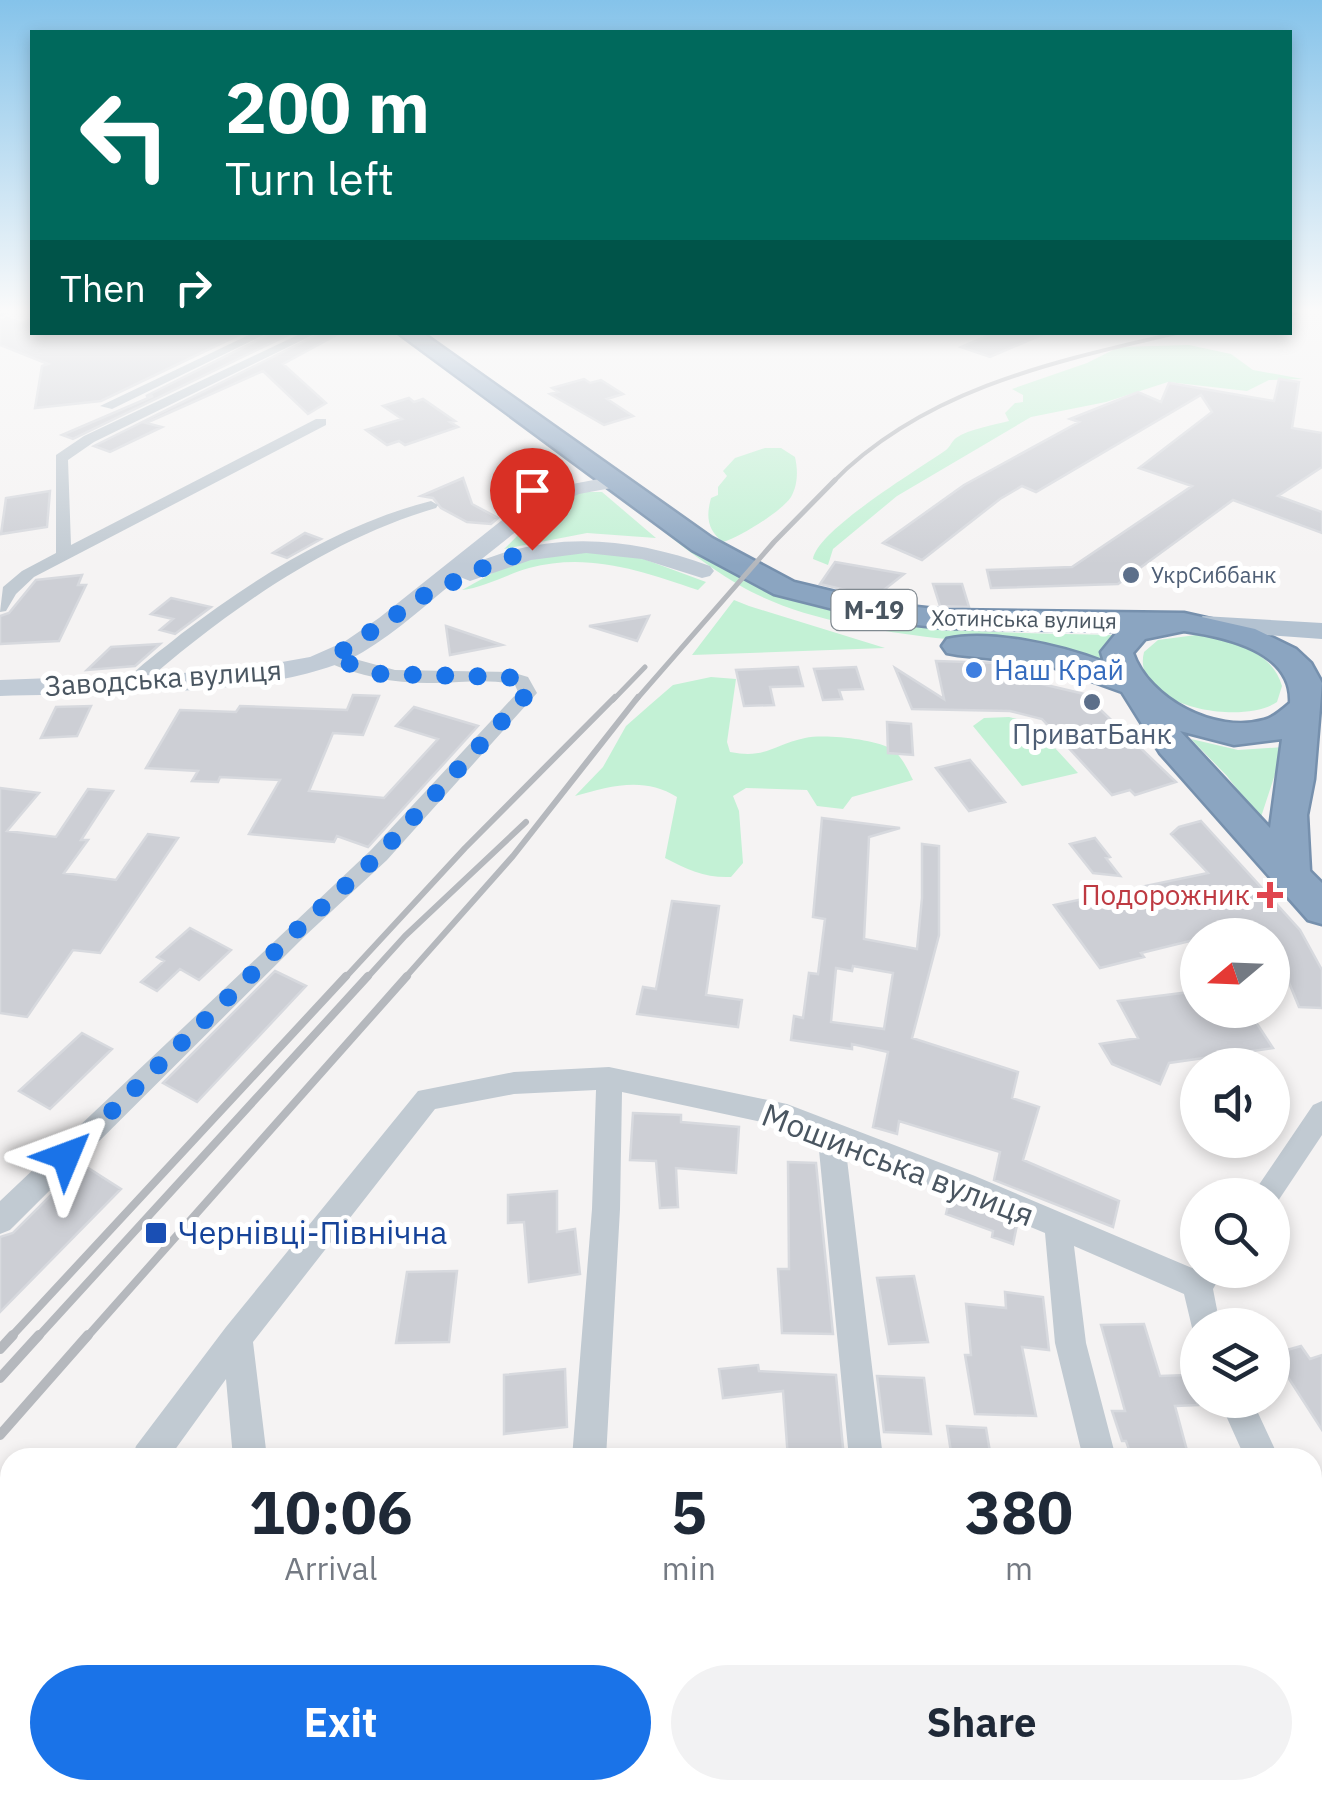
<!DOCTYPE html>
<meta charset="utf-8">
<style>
:root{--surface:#fff;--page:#f2f2f3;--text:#1f2937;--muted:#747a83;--accent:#1a73e8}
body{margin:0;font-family:"IBM Plex Sans",sans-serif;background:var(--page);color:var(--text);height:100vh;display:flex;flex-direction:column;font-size:38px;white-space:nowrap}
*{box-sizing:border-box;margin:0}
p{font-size:32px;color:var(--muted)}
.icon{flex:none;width:55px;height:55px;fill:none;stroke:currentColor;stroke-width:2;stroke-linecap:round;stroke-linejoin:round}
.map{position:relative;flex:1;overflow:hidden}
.side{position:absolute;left:0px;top:1448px;width:1322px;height:352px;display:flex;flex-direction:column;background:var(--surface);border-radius:30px 30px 0 0;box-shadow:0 5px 15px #0003}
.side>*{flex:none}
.hud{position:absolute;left:30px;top:30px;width:1262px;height:305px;border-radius:0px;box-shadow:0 5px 15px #0003;background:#00695c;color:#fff;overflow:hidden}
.needle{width:65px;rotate:251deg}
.tools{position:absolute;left:1180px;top:918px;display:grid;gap:20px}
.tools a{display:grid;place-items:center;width:110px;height:110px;border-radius:50%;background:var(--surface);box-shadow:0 5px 15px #0003;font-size:50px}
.pin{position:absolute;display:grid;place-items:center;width:85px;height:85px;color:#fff;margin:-102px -42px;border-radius:50% 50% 50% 0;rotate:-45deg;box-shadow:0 0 10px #0007}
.pin .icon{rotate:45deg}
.me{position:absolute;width:110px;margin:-55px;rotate:46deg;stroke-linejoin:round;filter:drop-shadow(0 0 8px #0008)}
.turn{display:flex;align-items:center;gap:35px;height:210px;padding:0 30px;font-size:45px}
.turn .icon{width:130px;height:130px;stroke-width:2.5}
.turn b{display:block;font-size:70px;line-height:85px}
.then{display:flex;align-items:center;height:95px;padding:0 30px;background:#0003;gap:20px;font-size:38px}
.eta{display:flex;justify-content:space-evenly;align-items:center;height:170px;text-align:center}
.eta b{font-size:60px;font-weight:700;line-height:70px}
.button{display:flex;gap:20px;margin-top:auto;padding:20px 30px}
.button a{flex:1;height:115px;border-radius:60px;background:var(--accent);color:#fff;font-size:40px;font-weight:700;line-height:115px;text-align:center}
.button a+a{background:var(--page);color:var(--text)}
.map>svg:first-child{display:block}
.green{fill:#c3f1d5}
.building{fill:#cdcfd5;stroke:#d7d9de;stroke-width:2.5;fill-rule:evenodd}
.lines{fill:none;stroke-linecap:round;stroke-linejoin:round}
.highway-casing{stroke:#7690ad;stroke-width:5}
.street{fill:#c1cad2;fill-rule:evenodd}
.secondary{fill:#c1cbd6;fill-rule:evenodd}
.primary{fill:#b3c2d1;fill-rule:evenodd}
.highway{fill:#8ba5c1;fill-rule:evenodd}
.rail-far4{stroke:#b5b8bd;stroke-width:4}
.rail-far3{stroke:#b5b8bd;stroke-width:5}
.rail-far2{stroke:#b5b8bd;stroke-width:6}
.rail-far1{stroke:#b5b8bd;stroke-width:8}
.rail{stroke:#b5b8bd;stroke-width:10}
.route{stroke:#1a73e8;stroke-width:18;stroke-dasharray:0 32.4}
.service-dot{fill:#5c6f8a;stroke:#fff;stroke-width:4}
.shop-dot{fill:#3f7fe0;stroke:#fff;stroke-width:4}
.health-dot{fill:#e0444e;stroke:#fff;stroke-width:4}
.transit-dot{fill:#1a4fb4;stroke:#fff;stroke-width:4}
.labels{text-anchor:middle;stroke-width:10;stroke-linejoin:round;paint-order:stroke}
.far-service-label{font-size:22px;fill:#4e5e75;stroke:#fff;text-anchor:start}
.far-street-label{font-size:22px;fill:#4a5661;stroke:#fff}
.shield{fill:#fff;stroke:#808990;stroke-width:2.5}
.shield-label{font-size:25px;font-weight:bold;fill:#4a5661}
.shop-label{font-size:28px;fill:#366cbe;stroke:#fff;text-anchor:start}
.street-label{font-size:28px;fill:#4a5661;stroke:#fff}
.service-label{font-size:28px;fill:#4e5e75;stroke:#fff}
.health-label{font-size:28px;fill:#be3a42;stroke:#fff;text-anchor:end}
.near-street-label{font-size:32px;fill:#4a5661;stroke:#fff}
.near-transit-label{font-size:32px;fill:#164399;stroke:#fff;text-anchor:start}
</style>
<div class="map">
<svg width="1322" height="1799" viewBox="0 0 1322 1799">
<rect width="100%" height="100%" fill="#f5f3f3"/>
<path class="green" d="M1189 345 1231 354 1253 370 1303 379 1269 380 1247 391 1168 382 1106 402 1031 417 897 496 833 549 828 565 813 559C817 530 919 469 946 450 950 447 952 441 956 438 969 429 994 425 1009 421L1005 413 1015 403 1023 402V395L1012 389 1087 363 1119 347Z
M765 448H781L795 457C798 470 798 485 791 497 782 511 739 538 723 542 707 530 706 516 711 498L718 495V487L727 476 723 471 735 458Z
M583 492H602L656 538 587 533 504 549C528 526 550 500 583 492Z
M623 498C665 525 707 560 752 582 862 635 993 632 1113 635L1104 646 1102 660C1046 643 994 644 936 638 872 630 795 618 739 585 697 560 660 529 623 498Z
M581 549 641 558 706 582 698 590C641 571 589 552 529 568 508 574 482 588 462 590L509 564Z
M734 600 749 606 885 648 692 655Z
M1196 635C1229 639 1272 650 1282 686L1277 702C1242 726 1130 707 1144 652L1158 640Z
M711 677 736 679 727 742 730 752C766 759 773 745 805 738 825 734 871 739 890 748 901 754 908 770 913 780L852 797 843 809 817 806 807 790 746 788 733 796 739 811 743 863 731 877C705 878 688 870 665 858L677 797C644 776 610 786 575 796L603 767 626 726 651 704 673 685Z
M1009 717 1032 723 1078 773 1022 786 973 726 984 718Z
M1191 739 1238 750 1284 747 1260 820 1227 776Z"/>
<path class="building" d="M7 318 21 323 32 319V332H245L101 401 35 408 42 366 48 364 0 345V321Z
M274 332H294L73 439 62 435 153 396H146Z
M323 332H342L283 364 326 403 308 414 263 371 146 423 162 427 110 452 94 446Z
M996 332H1048L990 357 961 347Z
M584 379 590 383 601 380 623 394 607 399 633 416 604 425 550 394 558 392 552 388Z
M1279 379 1299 382 1292 428 1322 433V467L1278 496 1322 512V533L1233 500 1118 584 991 588 987 570 1072 567 1192 486 1139 468 1212 412 1201 395 1036 492 1022 486 1000 499 922 560 883 543 964 485 1079 422 1070 419 1138 392 1161 402 1169 383 1274 401Z
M409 398 414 402 423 399 455 421 450 422 458 427 405 445 399 441 387 445 366 430 402 419 383 406Z
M519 463 545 464 561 474 532 487 512 484 497 476Z
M463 478 472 504 498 518 491 524 467 522 441 508 433 498 421 496Z
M50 491 47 527 1 534 6 498Z
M305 533 321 539 287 558 273 553Z
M835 562 904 574 875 597 820 584Z
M82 575 78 585H86L59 641 0 644V616L9 613 36 580Z
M933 584H962L969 607 940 606Z
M171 598 211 607 175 634 160 630 173 619 151 614Z
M649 616 637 641 589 626Z
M446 626 502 645 450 655Z
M160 644 135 666 87 670 111 647Z
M936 661 998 663 1004 675 1084 694 1176 782 1135 795 1130 790 1112 795 1042 719 1010 711 912 709 895 668 944 699Z
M798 667 803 686 770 687 774 705 744 706 736 670Z
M856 667 863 689 839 690 842 699 823 700 814 669Z
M353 695 379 696 363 735 333 733 309 791 384 798 438 739 396 726 414 707 478 726 368 847 337 836 334 842 249 834 280 780 220 777 218 782 192 781 198 771 146 768 180 710 236 712 240 706 347 710Z
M91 706 77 736 41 738 56 707Z
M887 722 911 724 913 755 888 753Z
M970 760 1005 802 969 811 936 768Z
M0 788 39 793 7 831 56 837 88 789 113 791 81 840H88L64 873 116 880 148 834 178 838 100 953 73 950 27 1017 0 1013Z
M822 818 900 828 869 837 864 939 917 949 922 898V844L939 846V935L912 1038 1018 1072 1012 1098 1039 1107 1023 1160 1119 1201 1113 1227 994 1180 1000 1152 899 1121 897 1134 873 1127 888 1052 852 1044V1049L791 1040 794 1016 803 1018 809 973 818 974 825 919 813 917ZM853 966 893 973 884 1029 831 1022 836 968 852 971Z
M1201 821 1300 930 1322 970V1008L1299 1007 1276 951 1272 952V935H1198V939L1141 953 1144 957 1100 968 1054 905 1208 873 1171 834 1179 827Z
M1095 838 1110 857 1106 858 1120 876 1093 873 1070 844Z
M672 901 719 906 706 995 742 1000 738 1027 637 1014 643 987 656 989Z
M190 928 231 950 199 980 180 969 157 991 141 982 164 961 157 957Z
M275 971 306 986 197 1102 163 1083Z
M1198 991V1010H1248L1273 1048 1169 1063 1160 1084 1112 1064 1100 1044 1138 1038 1118 1001Z
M82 1033 112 1049 50 1109 19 1091Z
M633 1113 681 1115V1122L739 1127 736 1173 676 1168 678 1207 660 1208 656 1161 630 1160Z
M788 1162 816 1163 833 1334 782 1333 778 1269H789Z
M82 1164 121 1189 0 1312V1237L13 1233Z
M557 1191V1232L575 1229 580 1274 529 1282 524 1222 508 1223V1195Z
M950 1198 1017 1225 1013 1244 992 1237 993 1231 946 1214Z
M457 1271 449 1342 396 1343 407 1272Z
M914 1276 928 1342 889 1344 877 1278Z
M1005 1292 1043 1297 1049 1350 1022 1347 1036 1416 975 1414 965 1355H971L966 1304 1006 1308Z
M1144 1324 1160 1376 1187 1375 1198 1405 1175 1406 1189 1458H1132L1126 1441H1122L1112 1411H1125L1101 1325Z
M1301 1346 1310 1359 1322 1355V1430L1273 1354Z
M758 1365 759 1371 836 1375 844 1458H788L783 1391 723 1398 719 1369Z
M565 1369 567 1427 504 1434V1375Z
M877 1376 924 1378 931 1434 884 1432Z
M947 1426 986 1428 991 1458H962L961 1453 951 1452Z"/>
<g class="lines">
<defs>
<path id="highway" d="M397 332H421L712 538 794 582 881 603 944 610 1184 613 1255 629 1296 649 1311 663 1322 683 1314 779 1307 815 1310 871 1322 883V924L1308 920 1160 753 1122 692 1044 664 958 655 947 653 942 646 947 639C990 629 1063 646 1104 662L1101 652 1118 631 944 628 881 621 774 594 692 550ZM1184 631C1225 637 1293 651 1290 703 1283 709 1273 718 1264 720 1215 734 1149 699 1133 653L1145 639ZM1180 731 1234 745 1282 739 1270 828Z"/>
</defs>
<use href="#highway" class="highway-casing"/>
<path class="street" d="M0 313H9L0 317Z
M255 332H270L112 409 100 406Z
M304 332H319L94 442 68 460 71 545 316 419H326V425L34 577 16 594 6 611 0 612 3 587 22 571 56 553V455L84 436Z
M431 501 438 505 436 508C324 541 226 612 138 688L132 690 123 684C139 665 162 650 181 634 256 577 340 524 431 501Z
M333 653 395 670 511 672 528 677 537 693 387 860 306 935 10 1230 0 1234V1201L371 850 518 692 515 685C488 678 462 683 435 683 398 684 361 677 327 662L324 658Z
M609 1067 787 1104 975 1176 1192 1268 1198 1261V1270H1224L1213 1289 1220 1325H1198V1337L1194 1336 1184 1294 1074 1246 1086 1343 1116 1458H1083L1055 1343 1045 1233 846 1151 883 1458H849L818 1140 785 1127 622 1092 620 1209 606 1458H572L592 1209 596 1090 514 1094 435 1109 253 1342 267 1458H233L226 1379 169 1458H132L136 1446 226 1327 418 1091 514 1072Z
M1322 1101V1135L1276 1204 1272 1206V1195H1252L1313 1105Z
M1219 1400H1252L1279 1458H1245Z
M1312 1539 1322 1543V1593L1312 1589Z
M10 1624V1669L0 1673V1628Z
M10 1776V1790H44L42 1799H2Z
M194 1790H234L233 1799H193Z
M568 1790H608V1799H568Z
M882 1790H922L923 1799H883Z
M1193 1790H1233L1236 1799H1196Z"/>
<path class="secondary" d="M615 476 622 478 625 482 622 486 579 494 542 511 478 562C556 530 633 538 710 566L714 571 710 576 702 578 642 559 586 553 531 560 470 581 460 577C429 602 398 631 363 652 280 700 98 692 0 696V680L232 671 310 657 344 642 379 618 526 501 567 485Z"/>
<path class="primary" d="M1203 616 1322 623V639L1194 630 1190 624Z"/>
<use href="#highway" class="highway"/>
<path class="rail-far4" d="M1290 314 1296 313
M832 483C925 388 1057 361 1181 332"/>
<path class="rail-far3" d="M613 700 645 667
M636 700 774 542 835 480"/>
<path class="rail-far2" d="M344 979 465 848 615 697
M366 979 405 936 526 822
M404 979 513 856 638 697"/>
<path class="rail-far1" d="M10 1338 346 976
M37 1338 368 976
M86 1338 407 976"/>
<path class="rail" d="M0 1349 13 1335
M0 1378 39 1335
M0 1435 88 1335"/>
</g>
<linearGradient id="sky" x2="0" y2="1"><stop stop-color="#85c3ea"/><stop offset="0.55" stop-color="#fafafa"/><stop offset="1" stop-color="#fafafa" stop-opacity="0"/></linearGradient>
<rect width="1322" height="565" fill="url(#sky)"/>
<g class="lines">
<path class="route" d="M66 1156 298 929 379 855 528 693 522 681 508 677 381 674 332 658 425 595 496 562 532 550"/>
</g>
<g class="service-dot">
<circle cx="1131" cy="575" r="10"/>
<circle cx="1092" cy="702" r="10"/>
</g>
<circle class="shop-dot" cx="974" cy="670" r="10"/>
<path class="health-dot" d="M1265 880h10v10h10v10h-10v10h-10v-10h-10v-10h10z"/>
<rect class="transit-dot" x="144" y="1221" width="24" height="24" rx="5"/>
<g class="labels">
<g class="far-service-label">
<text x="1151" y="583">УкрСиббанк</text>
</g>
<g class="far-street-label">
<text transform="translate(1024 619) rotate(1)" y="8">Хотинська вулиця</text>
</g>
<rect class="shield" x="831.5" y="590" width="85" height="40" rx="8"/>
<g class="shield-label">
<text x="874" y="619">М-19</text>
</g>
<g class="shop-label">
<text x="994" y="680">Наш Край</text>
</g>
<g class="street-label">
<text transform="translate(163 678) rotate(-4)" y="10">Заводська вулиця</text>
</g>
<g class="service-label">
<text x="1092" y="744">ПриватБанк</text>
</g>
<g class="health-label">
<text x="1250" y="905">Подорожник</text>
</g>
<g class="near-street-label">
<text transform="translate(898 1165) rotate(21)" y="11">Мошинська вулиця</text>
</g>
<g class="near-transit-label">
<text x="178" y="1244">Чернівці-Північна</text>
</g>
</g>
</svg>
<div class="tools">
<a><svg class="needle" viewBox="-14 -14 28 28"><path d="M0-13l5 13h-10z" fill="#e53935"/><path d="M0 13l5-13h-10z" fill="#747a83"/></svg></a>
<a><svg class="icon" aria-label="sound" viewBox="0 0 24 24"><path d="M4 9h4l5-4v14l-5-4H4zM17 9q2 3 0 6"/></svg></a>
<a><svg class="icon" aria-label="search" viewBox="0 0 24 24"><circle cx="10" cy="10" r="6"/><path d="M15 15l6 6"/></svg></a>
<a><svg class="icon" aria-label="layers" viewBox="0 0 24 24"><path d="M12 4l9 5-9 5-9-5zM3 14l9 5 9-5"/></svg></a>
</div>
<div class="pin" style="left:532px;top:550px;background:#d93025"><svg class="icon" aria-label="arrive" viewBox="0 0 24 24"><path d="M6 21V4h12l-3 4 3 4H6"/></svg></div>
<svg class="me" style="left:66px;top:1156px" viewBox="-20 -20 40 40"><path d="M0-17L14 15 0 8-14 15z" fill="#1a73e8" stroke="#fff" stroke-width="4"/></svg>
<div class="hud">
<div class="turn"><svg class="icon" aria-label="left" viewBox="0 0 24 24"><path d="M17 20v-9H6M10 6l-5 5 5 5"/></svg><div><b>200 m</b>Turn left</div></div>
<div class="then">Then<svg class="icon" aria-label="right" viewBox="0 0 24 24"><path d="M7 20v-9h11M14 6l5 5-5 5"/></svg></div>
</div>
<section class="side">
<div class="eta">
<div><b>10:06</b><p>Arrival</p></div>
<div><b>5</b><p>min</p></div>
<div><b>380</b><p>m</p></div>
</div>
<div class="button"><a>Exit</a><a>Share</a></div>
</section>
</div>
